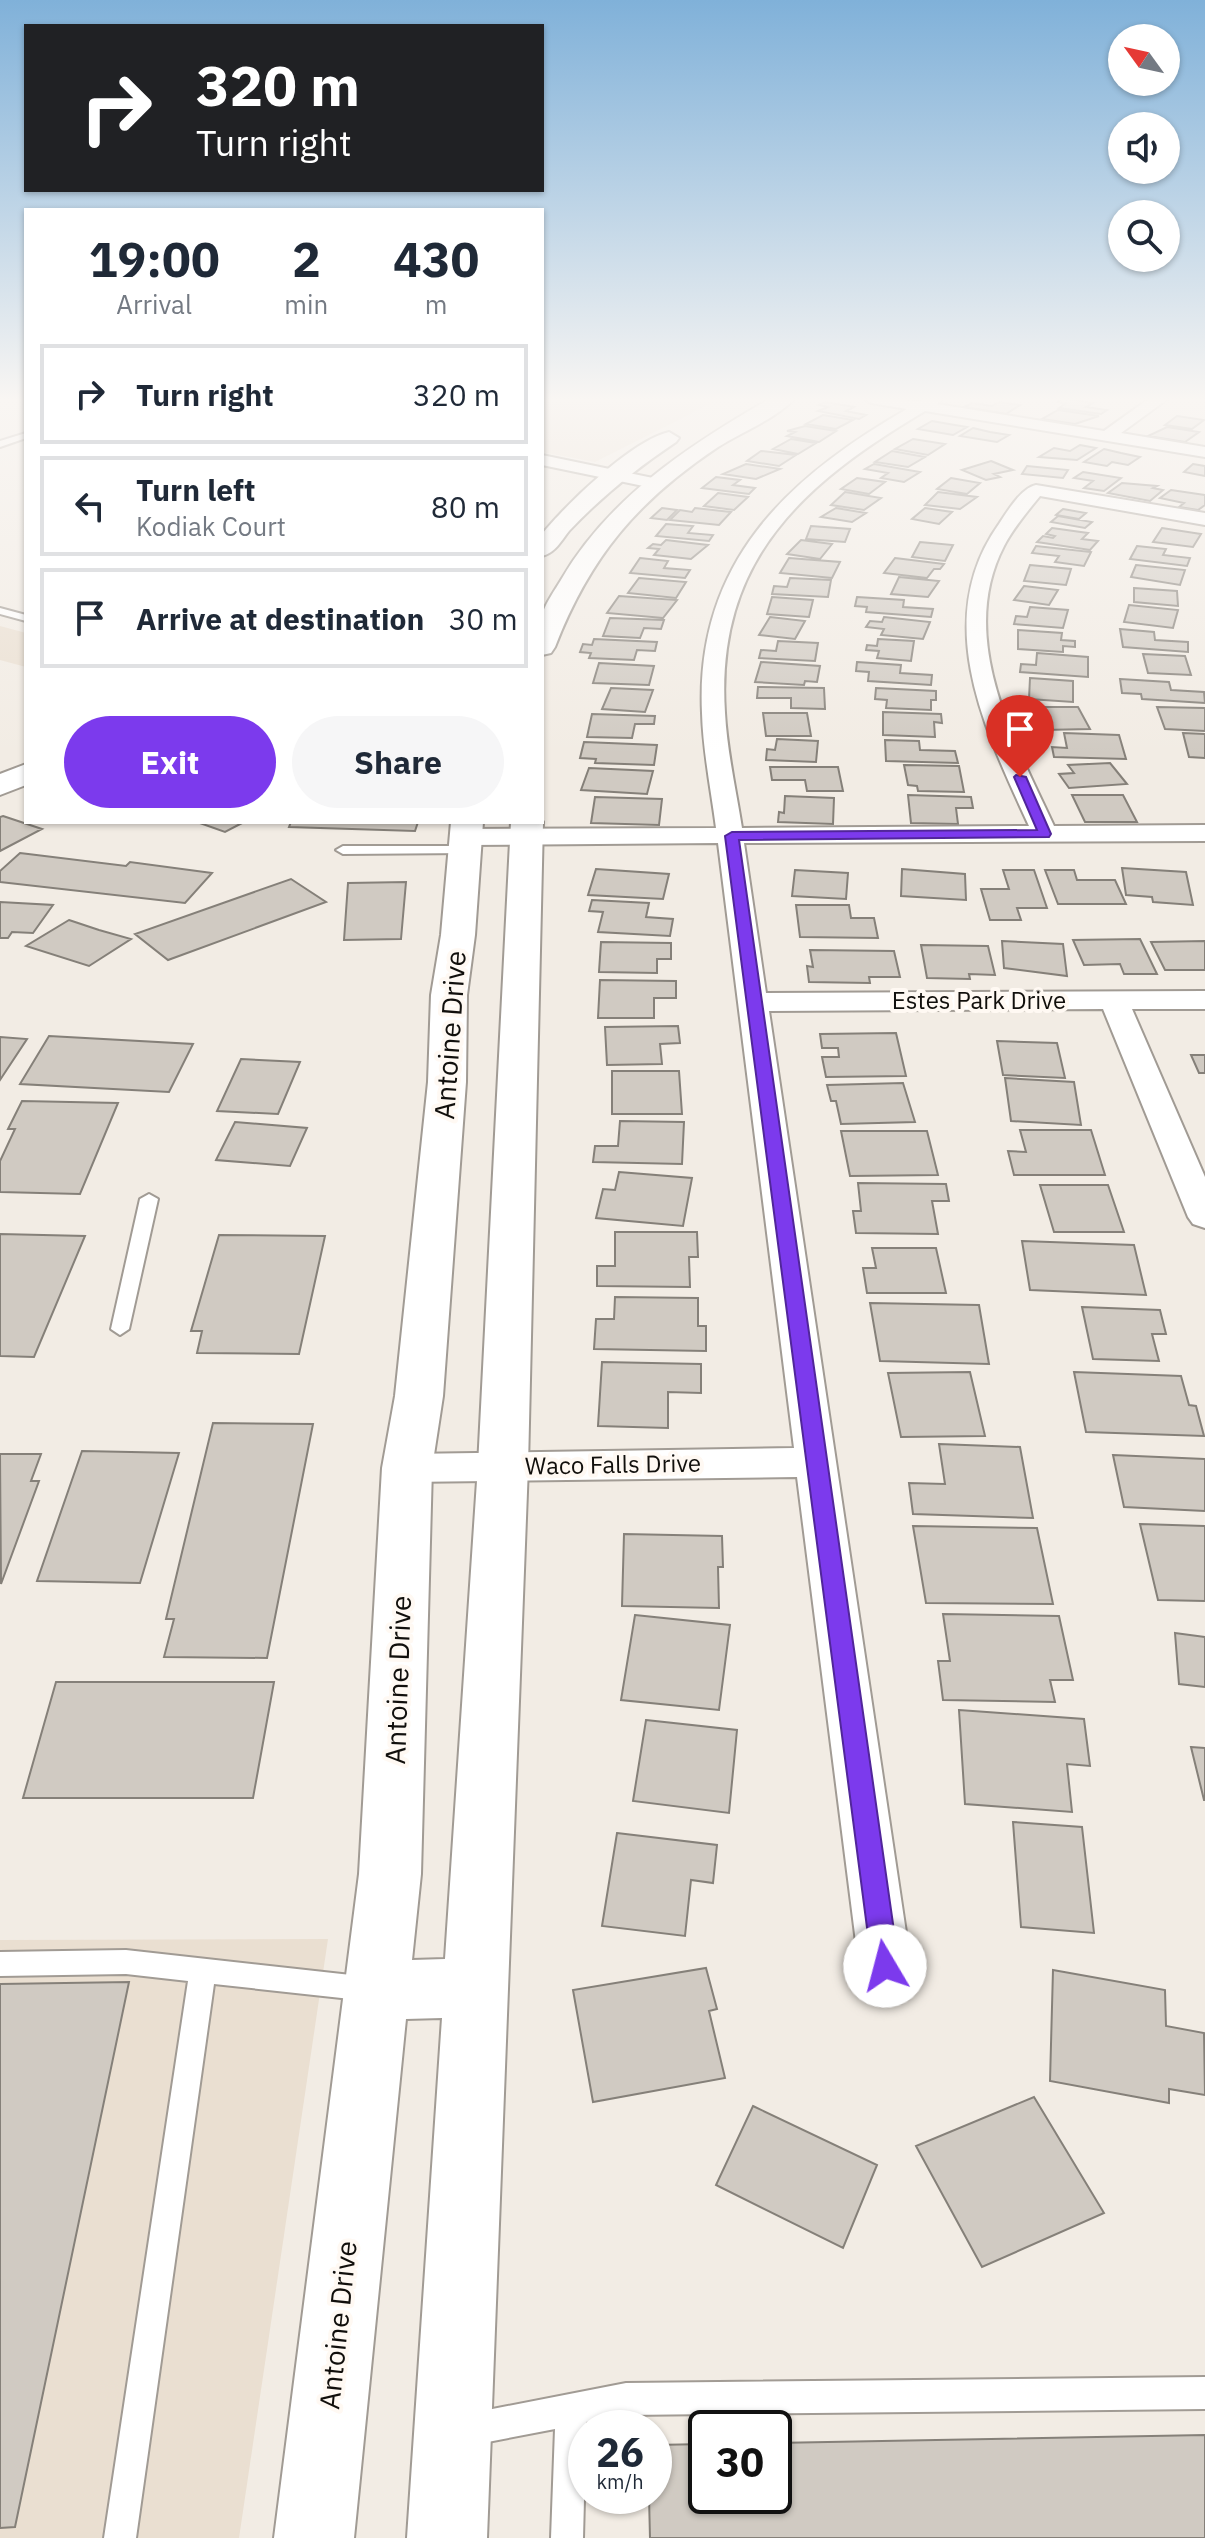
<!DOCTYPE html>
<style>
:root{--surface:#fff;--page:#f6f6f7;--text:#1f2937;--muted:#747a83;--line:#e0e1e3;--accent:#7c3aed}
body{margin:0;font-family:"IBM Plex Sans",sans-serif;background:var(--page);color:var(--text);height:100vh;display:flex;flex-direction:column;font-size:30px;white-space:nowrap}
*{box-sizing:border-box;margin:0}
p{font-size:26px;color:var(--muted)}
.icon{flex:none;width:44px;height:44px;fill:none;stroke:currentColor;stroke-width:2;stroke-linecap:round;stroke-linejoin:round}
.map{position:relative;flex:1;overflow:hidden}
.sheet{position:absolute;left:24px;top:208px;width:520px;height:616px;display:flex;flex-direction:column;background:var(--surface);border-radius:0px;box-shadow:0 2px 6px #0004}
.sheet>*{flex:none}
.guide{position:absolute;left:24px;top:24px;width:520px;height:168px;border-radius:0px;box-shadow:0 2px 6px #0004;background:#202124;color:#fff;overflow:hidden}
.needle{width:52px;rotate:303deg}
.fabs{position:absolute;left:1108px;top:24px;display:grid;gap:16px}
.fabs a{display:grid;place-items:center;width:72px;height:72px;border-radius:50%;background:var(--surface);box-shadow:0 2px 6px #0004;font-size:40px}
.speed{position:absolute;left:568px;top:2410px;display:flex;gap:16px;font-size:40px;font-weight:700;text-align:center}
.speed>*{display:grid;place-content:center;width:104px;height:104px;border-radius:50%;background:var(--surface);box-shadow:0 2px 6px #0004;line-height:1}
.speed small{font-size:20px;font-weight:400}
.speed .limit{border:4px solid #111;border-radius:12px;background:#fff;color:#111}
.pin{position:absolute;display:grid;place-items:center;width:68px;height:68px;color:#fff;margin:-82px -34px;border-radius:50% 50% 50% 0;rotate:-45deg;box-shadow:0 0 8px #0007}
.pin .icon{rotate:45deg}
.me{position:absolute;width:88px;margin:-44px;rotate:352deg;stroke-linejoin:round;filter:drop-shadow(0 0 6px #0008)}
.turn{display:flex;align-items:center;gap:28px;height:168px;padding:0 40px;font-size:36px}
.turn .icon{width:104px;height:104px;stroke-width:2.5}
.turn b{display:block;font-size:56px;line-height:68px}
.eta{display:flex;justify-content:space-evenly;align-items:center;height:136px;text-align:center}
.eta b{font-size:48px;font-weight:700;line-height:56px}
.button{display:flex;gap:16px;margin-top:auto;padding:16px 40px}
.button a{flex:1;height:92px;border-radius:48px;background:var(--accent);color:#fff;font-size:32px;font-weight:700;line-height:92px;text-align:center}
.button a+a{background:var(--page);color:var(--text)}
ul{padding:0;list-style:none}
li{display:flex;align-items:center;gap:24px;height:100px;margin:0 16px 12px;padding:0 24px;border:4px solid var(--line);border-radius:0px}
li div{flex:1}
li b{display:block;font-size:30px}
li em{font-style:normal}
.map>svg:first-child{display:block}
.built{fill:#eadfd1}
.building{fill:#d0cac2;stroke:#858079;stroke-width:2}
.lines{fill:none;stroke-linecap:round;stroke-linejoin:round}
.service-casing{stroke:#a19b94;stroke-width:4}
.minor-casing{stroke:#a19b94;stroke-width:4}
.tertiary-casing{stroke:#a19b94;stroke-width:4}
.secondary-casing{stroke:#a19b94;stroke-width:4}
.service{fill:#fff;fill-rule:evenodd}
.minor{fill:#fff;fill-rule:evenodd}
.tertiary{fill:#fff;fill-rule:evenodd}
.secondary{fill:#fff;fill-rule:evenodd}
.route{fill:#7c3aed;stroke:#51269a;stroke-width:2}
.labels{text-anchor:middle;stroke-width:8;stroke-linejoin:round;paint-order:stroke}
.street-label{font-size:24px;fill:#110f0c;stroke:#fff9f3}
.near-street-label{font-size:28px;fill:#110f0c;stroke:#fff9f3}
</style>
<div class="map">
<svg width="1205" height="2538" viewBox="0 0 1205 2538">
<rect width="100%" height="100%" fill="#f2ece4"/>
<path class="built" d="M542 398H722L595 462 542 452Z
M0 626 26 633V667L0 660Z
M328 1939 239 2538H0V1940Z"/>
<path class="building" d="M1062 398 1093 403 1086 407 1107 410 1101 414 1059 408 1066 403 1057 402Z
M825 402 854 407 846 411 866 415 859 419 818 411 828 407 819 405Z
M999 402 1020 405 1006 414 964 407 972 403 992 406Z
M1058 410 1099 416 1075 424 1042 419Z
M823 415 853 420 836 429 806 424Z
M1177 416 1204 420 1192 429 1165 425Z
M932 421 949 424 967 427 953 435 918 429Z
M805 426 836 431 819 442 787 436 795 432 787 431Z
M1167 427 1199 432 1185 442 1148 436Z
M973 428 990 432 1009 435 997 442 960 436Z
M791 439 816 443 798 454 773 449Z
M913 439 945 444 928 455 895 449Z
M1080 445 1096 448 1077 460 1039 457 1054 448 1070 451Z
M1104 449 1121 453 1140 457 1128 465 1112 462 1107 466 1084 462Z
M761 451 796 455 779 466 747 461Z
M892 451 925 457 908 467 875 462Z
M991 461 1013 470 994 474 1000 477 986 480 962 470Z
M746 464 780 469 756 479 723 474Z
M874 464 920 472 904 482 881 478 888 473 865 469Z
M1193 464 1205 466V476L1184 472Z
M1027 466 1068 470 1063 478 1022 474Z
M1083 472 1121 478 1104 491 1084 488 1093 481 1074 478Z
M716 477 740 480 733 485 755 488 749 494 702 488Z
M857 478 885 482 869 494 841 489Z
M951 478 980 483 967 494 937 489Z
M1122 483 1157 486 1153 488 1163 490 1150 501 1108 493Z
M1171 490 1205 495V505L1198 510 1179 507 1184 503 1160 498Z
M845 492 881 498 864 510 831 505Z
M938 492 977 497 960 509 925 505Z
M718 493 748 497 734 510 704 506Z
M662 508 677 510 667 520 651 518Z
M695 508 731 512 719 525 670 520 680 510 692 512Z
M836 508 866 513 852 522 821 517Z
M925 508 952 512 939 524 912 519Z
M1063 509 1086 513 1079 519 1056 515Z
M1058 516 1092 522 1085 528 1051 522Z
M666 524 693 526 688 533 713 535 709 541 656 536Z
M811 526 850 529 845 542 806 539Z
M1052 528 1088 533 1082 539 1098 541 1090 550 1037 542 1043 536 1053 538 1055 536 1046 534Z
M1162 528 1201 534 1193 547 1153 542Z
M666 540 708 545 691 559 654 555 659 549 648 548 653 544 661 545Z
M801 540 832 544 820 559 787 554Z
M920 542 953 545 945 561 912 557Z
M1036 546 1091 552 1084 566 1055 562 1059 556 1032 553Z
M1137 546 1166 549 1163 555 1190 558 1187 566 1130 559Z
M640 558 668 561 664 568 690 570 685 578 630 573Z
M789 558 840 562 832 578 780 573Z
M895 558 944 564 940 569H934L927 578 884 573Z
M1030 565 1071 569 1066 585 1024 581Z
M1136 565 1185 570 1180 585 1131 577Z
M899 577 939 581 928 597 891 594Z
M639 578 686 582 676 598 628 593Z
M790 578 831 580 828 597 772 594 774 586 787 587Z
M1024 586 1058 590 1049 605 1014 600Z
M1134 588 1177 591 1178 606 1134 602Z
M619 596 677 600 663 618 607 613Z
M772 597 813 600 809 617 767 614Z
M857 597 904 600 903 607 933 609 931 617 866 612 867 607 855 606Z
M1129 605 1178 610 1173 628 1124 622Z
M1030 607 1068 610 1063 628 1014 624 1016 616 1027 617Z
M770 617 805 621 795 639 759 635Z
M884 617 930 622 923 639 881 635 884 629 866 627 870 621 882 622Z
M610 618 664 620 661 629 644 628 640 638 603 636Z
M1120 629 1154 632 1155 640 1188 642V652L1123 647Z
M1018 630 1062 633 1061 640 1075 641V647L1063 646V652L1018 649Z
M594 639 657 642 655 651 637 650 634 660 589 658 591 653 580 652 583 644 592 645Z
M878 639 914 641 911 661 877 658 879 651 866 650 867 645 877 646Z
M778 641 818 643 815 661 759 658 761 650 776 651Z
M1037 653 1088 657V677L1020 672 1021 664 1036 665Z
M1143 654 1185 656 1191 675 1148 673Z
M761 662 820 666 817 682 805 681 804 685 755 682Z
M857 662 901 665 900 673 932 675 931 685 868 681 869 672 856 671Z
M599 663 654 666 649 685 593 683Z
M1030 678 1073 681V702L1029 699Z
M1120 679 1169 682 1171 690 1204 692 1205 703 1142 699 1141 694 1122 693Z
M758 687 824 688 825 709 791 708V698H757Z
M611 688 653 690 645 712 602 709Z
M876 688 936 691V700H931V710L886 708 887 700 875 699Z
M1032 707H1078L1090 729 1043 730Z
M1157 707 1205 708V731L1165 729Z
M883 712 941 714 942 723 934 722 935 737 883 735Z
M763 713H807L811 736H766Z
M592 714 655 716 654 724H635L632 738 587 737Z
M1064 733 1119 735 1126 759 1054 757 1052 747 1067 748Z
M1183 733 1205 734V758L1189 757Z
M777 739 818 741 816 762 766 760 767 749 775 750Z
M885 740 919 741 920 750 955 751 958 763 886 761Z
M584 742 657 745 654 765 595 763 596 759 580 758Z
M1110 763 1127 784 1069 788 1059 774 1074 773 1068 765Z
M904 765 959 766 964 792 918 791 917 786 908 785Z
M770 767H838L843 791H807L805 780H772Z
M589 768 653 771 647 794 581 790Z
M908 795 971 797 973 808H956L958 824 911 823Z
M1072 795H1123L1137 822H1085Z
M785 796 834 798 833 824 778 822 779 812 784 813Z
M595 797 662 799 659 825 591 823Z
M3 816 42 829 0 851V817Z
M197 822H244L225 832Z
M291 822H418L415 831 289 827Z
M20 853 126 866 130 862 212 873 185 903 0 882V871Z
M1122 868 1186 872 1193 905 1153 902 1152 897 1126 895Z
M596 869 669 874 663 899 588 895Z
M902 869 965 874 966 900 901 896Z
M795 870 848 873 846 899 792 896Z
M1003 870H1034L1047 908H1017L1021 920H990L981 889H1009Z
M1045 870H1074L1077 880H1115L1126 904H1058Z
M291 879 326 902 168 960 135 934Z
M406 882 401 939 344 940 348 883Z
M592 900 649 903 646 917 673 919 670 936 598 932 603 912 589 911Z
M0 902 53 905 33 933 12 932 8 938H0Z
M796 905H849L851 918H874L878 938 800 937Z
M69 920 99 930 131 939 89 966 26 946Z
M1140 939 1157 974H1124L1120 964 1084 965 1073 940Z
M1002 941 1063 944 1067 976 1004 968Z
M1205 941V970H1165L1151 942Z
M601 942 671 943V959H657V973L599 972Z
M921 945 988 946 995 975 969 974 970 979 927 978Z
M810 950 894 951 900 977H869L870 983 809 982 807 966 813 967Z
M600 980 676 981V998H654V1018H598Z
M678 1026 680 1043 660 1044 662 1064 607 1065 605 1027Z
M896 1033 906 1076 826 1077 822 1057H839L838 1048H822L820 1034Z
M49 1036 193 1044 169 1092 20 1084Z
M0 1037 27 1039 0 1080Z
M997 1041 1057 1043 1065 1078 1003 1075Z
M1191 1055H1205V1073H1199Z
M241 1059 300 1062 278 1114 217 1111Z
M612 1071H679L682 1114H612Z
M1005 1078 1074 1082 1081 1125 1011 1121Z
M903 1083 915 1122 841 1124 836 1101H831L827 1085Z
M22 1101 118 1103 80 1194 0 1192V1161L15 1129H8Z
M620 1121 684 1122 682 1164 593 1162 595 1146H618Z
M235 1122 307 1128 290 1166 216 1160Z
M1020 1130H1091L1105 1175H1014L1008 1151 1026 1152Z
M841 1131H927L938 1175 850 1176Z
M619 1172 692 1178 683 1226 596 1218 603 1189 615 1190Z
M858 1183 946 1184 949 1201H932L938 1234 856 1233 853 1211H861Z
M1040 1185H1108L1124 1232H1054Z
M615 1232H697L698 1257H689L690 1287 597 1286V1266H615Z
M0 1234 85 1236 34 1357 0 1356Z
M219 1235 325 1236 299 1354 197 1353 202 1331H191Z
M1022 1241 1134 1245 1146 1295 1030 1290Z
M872 1248H936L946 1293H867L863 1268H876Z
M615 1297 698 1298V1326H706V1351L594 1349 596 1319H614Z
M870 1303 979 1305 989 1364 880 1361Z
M1082 1307 1160 1310 1166 1334H1152L1159 1361 1093 1359Z
M602 1362 701 1364V1393L668 1392V1428L598 1426Z
M970 1372 985 1436 901 1437 888 1373Z
M1074 1372 1181 1376 1189 1405 1196 1406 1204 1436 1086 1432Z
M213 1423 313 1424 267 1658 164 1657 174 1619H166Z
M939 1444 1020 1447 1033 1518 913 1514 909 1483 945 1484Z
M82 1451 179 1453 140 1583 37 1581Z
M0 1454H41L31 1481H39L1 1584Z
M1113 1455 1205 1459V1511L1124 1507Z
M1140 1524 1205 1526V1601L1158 1600Z
M913 1526 1037 1528 1053 1604 926 1603Z
M624 1534 722 1536 723 1567H718L719 1608 622 1606Z
M943 1614 1059 1616 1073 1680H1050L1055 1702 943 1700 938 1661H950Z
M635 1615 730 1625 719 1710 621 1700Z
M1175 1633 1205 1637V1687L1179 1684Z
M56 1682H274L253 1798H23Z
M959 1710 1084 1719 1090 1766 1067 1764 1072 1812 965 1804Z
M646 1720 737 1730 729 1813 633 1801Z
M1191 1747 1205 1748V1800H1204Z
M1013 1822 1082 1827 1094 1933 1021 1927Z
M617 1833 717 1845 713 1883 691 1880 685 1936 602 1926Z
M706 1968 717 2009 709 2011 725 2078 593 2102 573 1990Z
M1053 1970 1165 1990 1166 2026 1204 2033 1205 2095 1169 2089V2103L1050 2081Z
M129 1982 15 2527 0 2528V1984Z
M1034 2097 1104 2213 982 2267 916 2146Z
M753 2106 877 2165 843 2248 716 2185Z
M1205 2435V2538H650L649 2496H654V2445L706 2444V2496H774V2443Z"/>
<g class="lines">
<defs>
<path id="service" d="M26 433V438L0 447V441Z
M0 608 26 615V621L0 614Z
M465 846 470 847V853L343 854 336 850 343 846Z
M149 1194 158 1199 129 1329 120 1335 111 1329 140 1199Z
M126 1950 369 1977 378 1980 382 1989 378 1998 369 2001 214 1984 136 2538H104L188 1981 126 1974 0 1976V1952Z
M1205 2377V2409L626 2415 586 2422 583 2538H551L555 2429 467 2446 456 2441 451 2430 456 2419 467 2414 626 2383Z"/>
<path id="minor" d="M863 398 919 401 944 398 937 404 1104 431 1150 398H1169L1121 433 1205 447V457L925 411C804 483 715 559 725 713 727 751 736 790 742 828L1029 826C986 732 930 621 999 524 1007 512 1021 488 1036 485L1205 513V525L1040 496C1027 512 1014 527 1004 546 956 638 1015 742 1054 826L1205 825V841L744 843 766 993 1205 991V1009H1132L1205 1177V1228L1193 1224 1188 1217 1103 1009 769 1011 911 1966 903 1983 885 1990 867 1983 859 1966 797 1477 407 1482 393 1478 387 1468 393 1458 407 1454 794 1448 718 843 466 845 457 843 453 837 457 831 466 829 716 828C711 790 703 751 702 713 695 563 787 478 907 409L871 403Z
M542 455 653 478 662 483 653 488 542 465Z"/>
<path id="tertiary" d="M26 764V785L0 795V774Z"/>
<path id="secondary" d="M771 398H795C779 417 740 433 718 447 637 501 590 557 555 647L551 653 542 655C542 642 539 625 543 612 547 601 555 590 561 580 609 497 690 445 771 398Z
M669 432 679 438 676 442C637 468 601 497 569 531 561 541 555 553 542 556V534C567 504 631 441 669 432Z
M542 821 543 822 528 1466 487 2538H407L442 2018 406 2019 354 2538H274L359 1874 382 1468 395 1396 428 1082 431 995 441 935 451 822H483L475 935 467 995 466 1082 443 1396 432 1468 421 1874 412 1960 445 1959 478 1466 511 822Z"/>
</defs>
<use href="#service" class="service-casing"/>
<use href="#minor" class="minor-casing"/>
<use href="#tertiary" class="tertiary-casing"/>
<use href="#secondary" class="secondary-casing"/>
<use href="#service" class="service"/>
<use href="#minor" class="minor"/>
<use href="#tertiary" class="tertiary"/>
<use href="#secondary" class="secondary"/>
</g>
<linearGradient id="sky" x2="0" y2="1"><stop stop-color="#80b1d9"/><stop offset="0.53" stop-color="#f9f6f3"/><stop offset="1" stop-color="#f9f6f3" stop-opacity="0"/></linearGradient>
<rect width="1205" height="754" fill="url(#sky)"/>
<path class="route" d="M1016 775 1026 777 1051 834 1049 837 739 840 899 1966 895 1975 885 1978 876 1975 872 1966 725 836 732 832 1037 830 1014 777Z"/>
<g class="labels">
<g class="street-label">
<text x="979" y="1009">Estes Park Drive</text>
<text transform="translate(613 1465) rotate(-1)" y="8">Waco Falls Drive</text>
</g>
<g class="near-street-label">
<text transform="translate(450 1035) rotate(-86)" y="10">Antoine Drive</text>
<text transform="translate(398 1680) rotate(-88)" y="10">Antoine Drive</text>
<text transform="translate(338 2325) rotate(-84)" y="10">Antoine Drive</text>
</g>
</g>
</svg>
<div class="fabs">
<a><svg class="needle" viewBox="-14 -14 28 28"><path d="M0-13l5 13h-10z" fill="#e53935"/><path d="M0 13l5-13h-10z" fill="#747a83"/></svg></a>
<a><svg class="icon" aria-label="sound" viewBox="0 0 24 24"><path d="M4 9h4l5-4v14l-5-4H4zM17 9q2 3 0 6"/></svg></a>
<a><svg class="icon" aria-label="search" viewBox="0 0 24 24"><circle cx="10" cy="10" r="6"/><path d="M15 15l6 6"/></svg></a>
</div>
<div class="speed"><div>26<small>km/h</small></div><div class="limit">30</div></div>
<div class="pin" style="left:1020px;top:777px;background:#d93025"><svg class="icon" aria-label="arrive" viewBox="0 0 24 24"><path d="M6 21V4h12l-3 4 3 4H6"/></svg></div>
<svg class="me" style="left:885px;top:1966px" viewBox="-20 -20 40 40"><circle r="19" fill="#fff"/><path d="M0-13L10 11 0 6-10 11z" fill="#7c3aed"/></svg>
<div class="guide">
<div class="turn"><svg class="icon" aria-label="right" viewBox="0 0 24 24"><path d="M7 20v-9h11M14 6l5 5-5 5"/></svg><div><b>320 m</b>Turn right</div></div>
</div>
<section class="sheet">
<div class="eta">
<div><b>19:00</b><p>Arrival</p></div>
<div><b>2</b><p>min</p></div>
<div><b>430</b><p>m</p></div>
</div>
<ul>
<li><svg class="icon" aria-label="right" viewBox="0 0 24 24"><path d="M7 20v-9h11M14 6l5 5-5 5"/></svg><div><b>Turn right</b></div><em>320 m</em></li>
<li><svg class="icon" aria-label="left" viewBox="0 0 24 24"><path d="M17 20v-9H6M10 6l-5 5 5 5"/></svg><div><b>Turn left</b><p>Kodiak Court</p></div><em>80 m</em></li>
<li><svg class="icon" aria-label="arrive" viewBox="0 0 24 24"><path d="M6 21V4h12l-3 4 3 4H6"/></svg><div><b>Arrive at destination</b></div><em>30 m</em></li>
</ul>
<div class="button"><a>Exit</a><a>Share</a></div>
</section>
</div>
